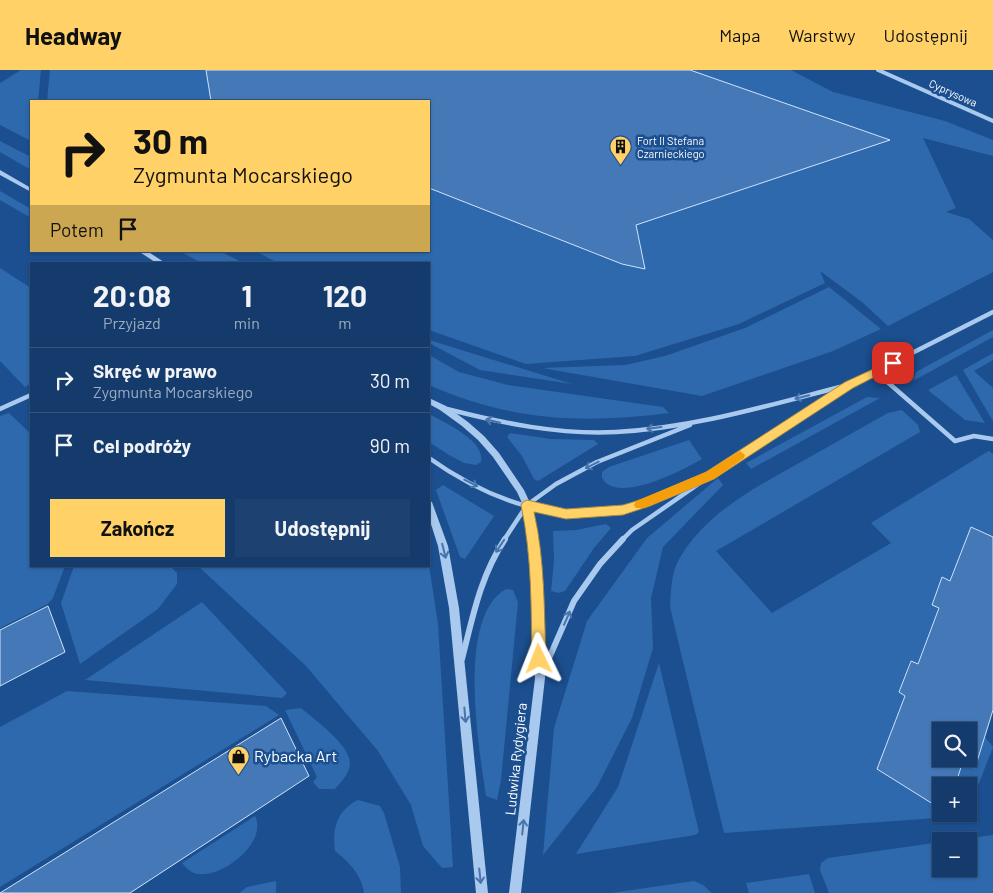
<!DOCTYPE html>
<html lang="pl">
<meta charset="utf-8">
<style>
:root{--surface:#143b6b;--page:#1d4271;--text:#f1f3f6;--muted:#9dadc1;--line:#33557e;--accent:#ffd166}
body{margin:0;font-family:Barlow,sans-serif;background:var(--page);color:var(--text);height:100vh;display:flex;flex-direction:column;font-size:19px;white-space:nowrap}
*{box-sizing:border-box;margin:0}
p{font-size:16px;color:var(--muted)}
.icon{flex:none;width:28px;height:28px;fill:none;stroke:currentColor;stroke-width:2;stroke-linecap:round;stroke-linejoin:round}
.map{position:relative;flex:1;overflow:hidden}
.panel{position:absolute;left:30px;top:192px;width:400px;height:305px;display:flex;flex-direction:column;background:var(--surface);border-radius:0px;box-shadow:0 1px 4px #0004,0 0 0 1px var(--line)}
.panel>*{flex:none}
.guide{position:absolute;left:30px;top:30px;width:400px;height:152px;border-radius:0px;box-shadow:0 1px 4px #0004,0 0 0 1px var(--line);background:#ffd166;color:#111;overflow:hidden}
.controls{position:absolute;left:932px;top:652px;display:grid;gap:10px}
.controls a{display:grid;place-items:center;width:45px;height:45px;border-radius:0px;background:var(--surface);box-shadow:0 1px 4px #0004,0 0 0 1px var(--line);font-size:25px}
.pin{position:absolute;display:grid;place-items:center;width:42px;height:42px;color:#fff;margin:-21px;border-radius:10px;box-shadow:0 2px 8px #0006}
.me{position:absolute;width:55px;margin:-28px;rotate:358deg;stroke-linejoin:round;filter:drop-shadow(0 0 4px #0008)}
.turn{display:flex;align-items:center;gap:18px;height:105px;padding:0 20px;font-size:22px}
.turn .icon{width:65px;height:65px;stroke-width:2.5}
.turn b{display:block;font-size:35px;line-height:42px}
.then{display:flex;align-items:center;height:48px;padding:0 20px;background:#0003;gap:10px;font-size:19px}
.eta{display:flex;justify-content:space-evenly;align-items:center;height:85px;text-align:center}
.eta b{font-size:30px;font-weight:700;line-height:35px}
.button{display:flex;gap:10px;margin-top:auto;padding:10px 20px}
.button a{flex:1;height:58px;border-radius:0px;background:var(--accent);color:#111;font-size:20px;font-weight:700;line-height:58px;text-align:center}
.button a+a{background:var(--page);color:var(--text)}
ul{padding:0;list-style:none}
li{display:flex;align-items:center;gap:15px;height:65px;padding:0 20px;border-top:1px solid var(--line)}
li div{flex:1}
li b{display:block;font-size:19px}
li em{font-style:normal}
header{display:flex;align-items:center;gap:30px;box-sizing:border-box;height:70px;padding:0 25px;background:var(--accent);color:#111}
header strong{font-size:24px}
nav{display:flex;gap:28px;margin-inline-start:auto;font-size:18px}
.map>svg:first-child{display:block}
.green{fill:#2e69ad}
.building{fill:#4478b7;stroke:#cfe3fa;fill-rule:evenodd}
.lines{fill:none;stroke-linecap:round;stroke-linejoin:round}
.minor-far2{stroke:#a9c9ee;stroke-width:4}
.minor-far1{stroke:#a9c9ee;stroke-width:4.5}
.minor{stroke:#a9c9ee;stroke-width:6}
.tertiary{fill:#a9c9ee;fill-rule:evenodd}
.oneway{stroke:#4674ac}
.route{fill:#ffd166;stroke:#a68842}
.slow{fill:#f59e0b}
.labels{text-anchor:middle;stroke-width:5;stroke-linejoin:round;paint-order:stroke}
.far-street-label{font-size:11px;fill:#fff;stroke:#1b4f8f}
.far-poi-label{font-size:11px;fill:#fff;stroke:#1b4f8f;text-anchor:start}
.street-label{font-size:14px;fill:#fff;stroke:#1b4f8f}
.near-poi-label{font-size:16px;fill:#fff;stroke:#1b4f8f;text-anchor:start}
</style>
<header>
<strong>Headway</strong>
<nav><a>Mapa</a><a>Warstwy</a><a>Udostępnij</a></nav>
</header>
<div class="map">
<svg width="993" height="823" viewBox="0 0 993 823">
<rect width="100%" height="100%" fill="#1b4f8f"/>
<path class="green" d="M21 0H41L38 31H31V71L0 55V13Z
M50 0H791L833 22 945 51 993 70V86L923 68 956 138 946 142 969 149 993 170V202L888 256 862 232 820 201 825 213 739 254 635 286 526 294 429 260V194H280L255 181H429V31H47Z
M0 71 31 87V100L0 82Z
M0 121 31 139V148L0 130Z
M180 181H220L245 194H203Z
M0 198 31 218V313L25 317 0 291Z
M829 217 881 259 833 281 702 326 542 298 625 295 665 286 745 258Z
M993 260V267L913 311 916 302Z
M429 270 572 314 480 300 429 273Z
M993 283V290L974 301 993 318V351L963 300Z
M429 285 459 302 508 315 663 337 669 343C581 354 511 351 429 315Z
M956 305 985 353 965 350 928 320Z
M867 327 880 328 751 399 746 393Z
M902 340 918 355 920 362 716 481 772 543 891 473 871 453 982 385 989 381 993 384V467L971 457 950 511 942 507 932 535 939 538 918 594 910 591 899 622 905 626 877 699 941 739V744H967L966 746 724 763 670 537C671 521 671 504 679 489 707 442 753 419 799 393 829 376 858 360 888 343Z
M9 343 31 364V496H65L53 528 48 534 0 558V346Z
M429 344C444 352 486 371 481 392L476 395 464 393 449 385 429 372Z
M510 363 551 369 594 370 598 374 538 411 534 409 522 386 507 367Z
M689 370 702 389C683 400 617 435 602 408V402L609 397Z
M718 408 723 415 663 477 651 528 653 578 632 648 597 717 543 785 554 658 587 551 647 468Z
M443 415 494 446 465 489 460 487 436 420Z
M606 454 611 458 594 478 565 521 559 523 551 521 554 491 553 461 576 460Z
M429 495 438 554 453 797 442 798 423 776 411 735 378 681 306 596 198 496Z
M74 496H170L177 503V514L158 539 80 594 61 533Z
M506 519 513 520 518 532 501 710 497 730 486 726C479 678 456 547 506 519Z
M202 532 287 623 282 628 85 610Z
M659 593 699 762 695 765 576 784 618 717Z
M67 621 266 636 279 645 0 817V657Z
M301 638C314 649 350 675 350 693 350 703 341 712 335 719H319L313 712 317 707 285 640Z
M985 667 993 677 969 739V716H955L963 691 975 698Z
M358 730 380 736 384 743 400 797 401 823H364C362 805 348 791 335 781 332 759 337 740 358 730Z
M255 746C269 773 218 812 194 803 189 801 185 797 182 793Z
M993 765V823H829L820 800 821 793 828 788 941 772V799H969V771H948Z
M809 804 815 823H749L746 813Z
M276 811V823H239L247 817Z
M694 811 703 815 712 823H611Z"/>
<path class="building" d="M206 0H690L890 70 636 155 645 199 622 194 429 118V31H211Z
M971 457 993 467V640L975 698 963 691 955 716H941V739L877 699 905 626 899 622 911 591 918 594 939 538 932 535 942 507 950 511ZM941 661H969V689H941Z
M48 536 65 582 0 616V560Z
M281 648 309 706 130 823H0Z"/>
<g class="lines">
<path class="minor-far2" d="M878 0 993 51"/>
<path class="minor-far1" d="M876 302 955 371 974 366 993 369
M0 339 31 325
M447 339C502 353 559 365 616 362 694 358 769 335 844 316
M429 388C488 430 561 457 633 438 657 432 678 419 700 410
M504 470 527 435 556 414 597 392 690 355
M622 470 632 460 733 390 849 315 993 242"/>
<path class="minor" d="M462 589C473 546 480 507 505 469
M543 602 574 531 600 494 623 469"/>
<path class="tertiary" d="M0 100 31 118V122L0 105Z
M138 181H147L167 194H158Z
M429 328 446 336 468 352 484 366 499 383 524 420 531 435 538 462 545 608 521 823H509L535 608 528 462 523 435 517 422 493 387 478 370 462 356 440 340 429 334Z
M429 431 432 432 433 435 448 476 459 538 488 823H476L449 538 438 476 429 448Z"/>
</g>
<defs><path id="oneway-shaft" d="M-6 0H5M1.5-3L5.5 0L1.5 3" fill="none" stroke-width="1.6" stroke-linecap="round" stroke-linejoin="round" transform="scale(1.25)"/></defs>
<g class="oneway">
<use href="#oneway-shaft" transform="translate(802 327) rotate(166)"/>
<use href="#oneway-shaft" transform="translate(493 351) rotate(-167)"/>
<use href="#oneway-shaft" transform="translate(654 358) rotate(173)"/>
<use href="#oneway-shaft" transform="translate(592 395) rotate(153)"/>
<use href="#oneway-shaft" transform="translate(471 413) rotate(27)"/>
<use href="#oneway-shaft" transform="translate(500 476) rotate(124)"/>
<use href="#oneway-shaft" transform="translate(444 481) rotate(76)"/>
<use href="#oneway-shaft" transform="translate(567 548) rotate(-66)"/>
<use href="#oneway-shaft" transform="translate(465 645) rotate(85)"/>
<use href="#oneway-shaft" transform="translate(523 757) rotate(-84)"/>
<use href="#oneway-shaft" transform="translate(480 806) rotate(84)"/>
</g>
<path class="route" d="M893 290 898 293 896 296 853 318 714 409 650 436 623 445 566 449 534 442C545 490 544 540 546 589L544 594 539 595 534 594 532 589C531 538 532 486 521 435L523 432 527 430 566 439 623 435 643 429 706 402 845 312Z"/>
<path class="slow" d="M740 381 745 385 744 388 714 409 644 438H636L634 435 636 431 706 402Z"/>
<defs>
<symbol id="building-pin" viewBox="-11 -11 22 30"><path d="M0 17L-7.5 6A9.5 9.5 0 1 1 7.5 6Z" fill="#ffd166" stroke="#1b4f8f"/><path d="M-4-6H4V6H1V3H-1V6H-4ZM-2.5-4.3h1.7v1.8h-1.7ZM.8-4.3h1.7v1.8H.8ZM-2.5-1h1.7V.8h-1.7ZM.8-1h1.7V.8H.8Z" fill="#111"/></symbol>
<symbol id="shop-pin" viewBox="-11 -11 22 30"><path d="M0 17L-7.5 6A9.5 9.5 0 1 1 7.5 6Z" fill="#ffd166" stroke="#1b4f8f"/><path d="M-5-2.5h2.3a2.7 3.5 0 0 1 5.4 0H5L5.5 6h-11ZM-1.5-2.5h3a1.5 2.3 0 0 0-3 0Z" fill="#111"/></symbol>
</defs>
<g fill-rule="evenodd">
<use href="#building-pin" x="608" y="64" width="25" height="34"/>
<use href="#shop-pin" x="226" y="674" width="25" height="34"/>
</g>
<g class="labels">
<g class="far-street-label">
<text transform="translate(953 23) rotate(24)" y="4">Cyprysowa</text>
</g>
<g class="far-poi-label">
<text x="637" y="75">Fort II Stefana<tspan x="637" dy="13">Czarnieckiego</tspan></text>
</g>
<g class="street-label">
<text transform="translate(516 689) rotate(-84)" y="5">Ludwika Rydygiera</text>
</g>
<g class="near-poi-label">
<text x="254" y="692">Rybacka Art</text>
</g>
</g>
</svg>
<div class="controls">
<a><svg class="icon" aria-label="search" viewBox="0 0 24 24"><circle cx="10" cy="10" r="6"/><path d="M15 15l6 6"/></svg></a>
<a>+</a>
<a>−</a>
</div>
<div class="pin" style="left:893px;top:293px;background:#d93025"><svg class="icon" aria-label="arrive" viewBox="0 0 24 24"><path d="M6 21V4h12l-3 4 3 4H6"/></svg></div>
<svg class="me" style="left:539px;top:589px" viewBox="-20 -20 40 40"><path d="M0-17L14 15 0 8-14 15z" fill="#ffd166" stroke="#fff" stroke-width="4"/></svg>
<div class="guide">
<div class="turn"><svg class="icon" aria-label="right" viewBox="0 0 24 24"><path d="M7 20v-9h11M14 6l5 5-5 5"/></svg><div><b>30 m</b>Zygmunta Mocarskiego</div></div>
<div class="then">Potem<svg class="icon" aria-label="arrive" viewBox="0 0 24 24"><path d="M6 21V4h12l-3 4 3 4H6"/></svg></div>
</div>
<section class="panel">
<div class="eta">
<div><b>20:08</b><p>Przyjazd</p></div>
<div><b>1</b><p>min</p></div>
<div><b>120</b><p>m</p></div>
</div>
<ul>
<li><svg class="icon" aria-label="right" viewBox="0 0 24 24"><path d="M7 20v-9h11M14 6l5 5-5 5"/></svg><div><b>Skręć w prawo</b><p>Zygmunta Mocarskiego</p></div><em>30 m</em></li>
<li><svg class="icon" aria-label="arrive" viewBox="0 0 24 24"><path d="M6 21V4h12l-3 4 3 4H6"/></svg><div><b>Cel podróży</b></div><em>90 m</em></li>
</ul>
<div class="button"><a>Zakończ</a><a>Udostępnij</a></div>
</section>
</div>
